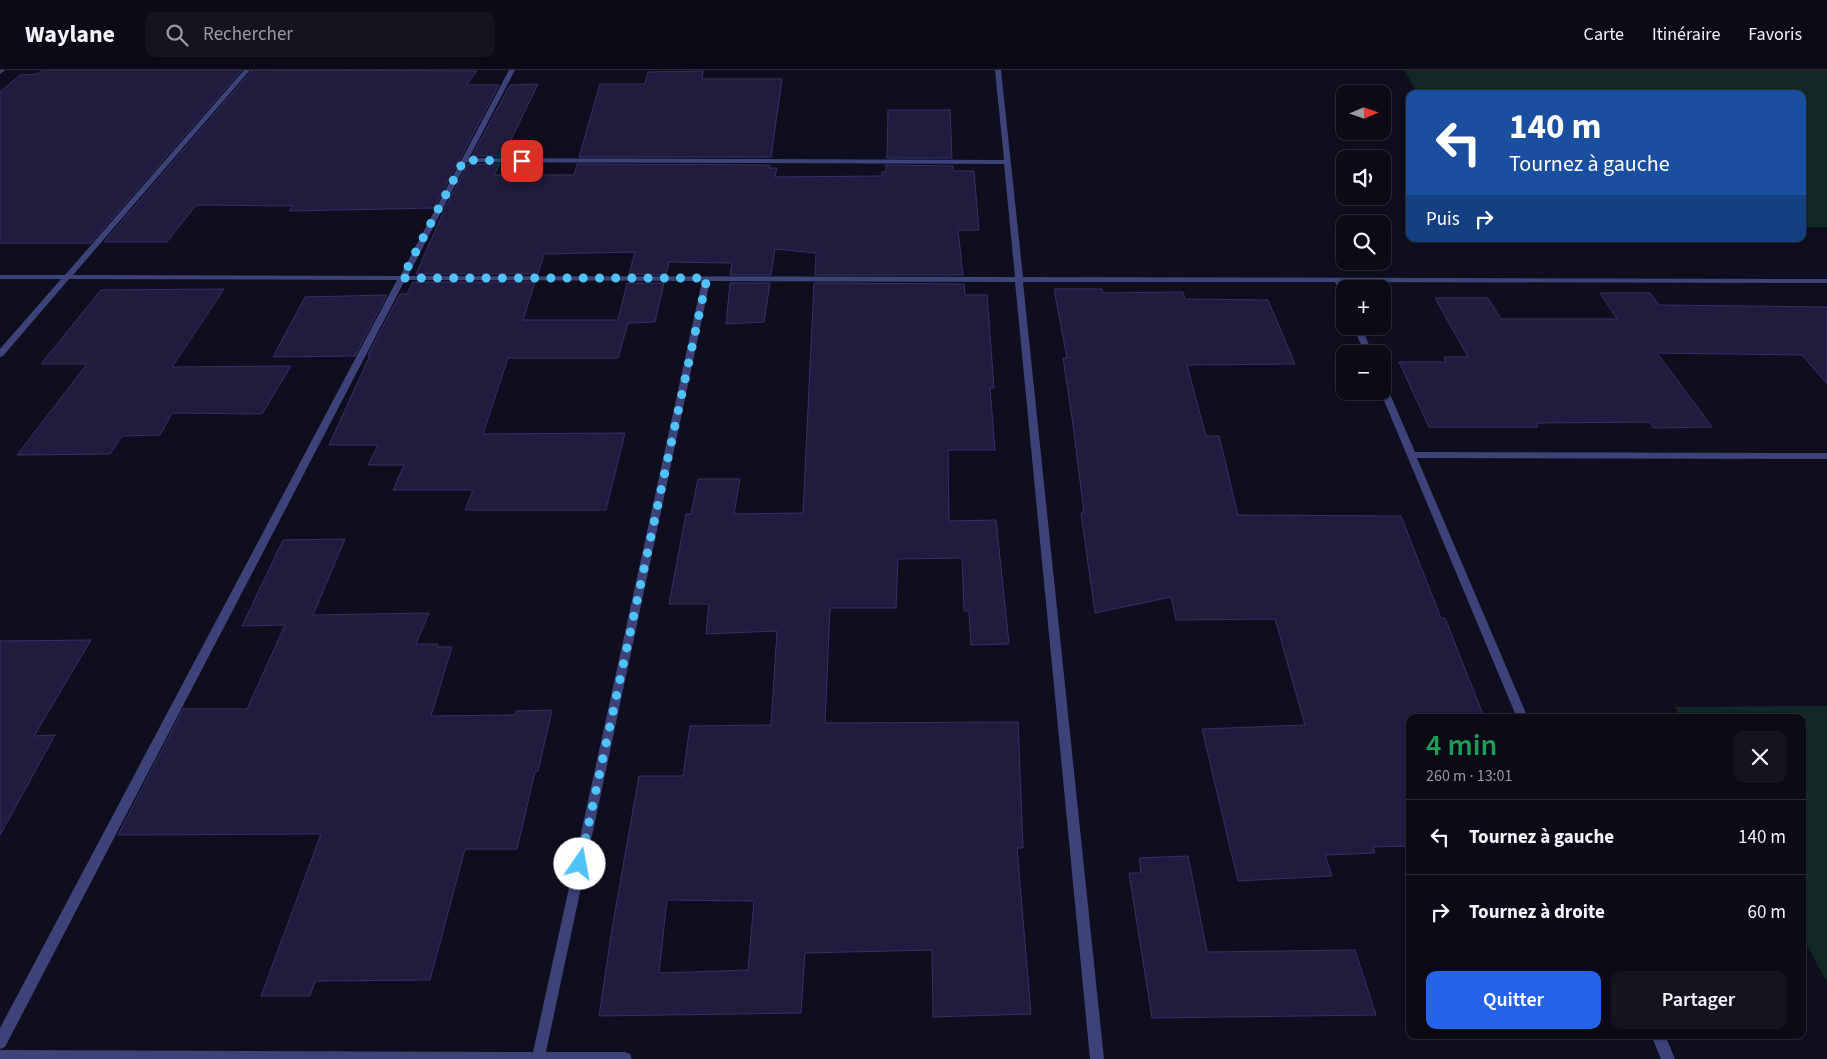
<!DOCTYPE html>
<html lang="fr">
<meta charset="utf-8">
<style>
:root{--surface:#0b0a16;--page:#14131f;--text:#f1f3f6;--muted:#9a9aa1;--line:#2b2b35;--accent:#2563eb}
body{margin:0;font-family:"Source Sans 3",sans-serif;background:var(--page);color:var(--text);height:100vh;display:flex;flex-direction:column;font-size:19px;white-space:nowrap}
*{box-sizing:border-box;margin:0}
p{font-size:16px;color:var(--muted)}
.icon{flex:none;width:28px;height:28px;fill:none;stroke:currentColor;stroke-width:2;stroke-linecap:round;stroke-linejoin:round}
.map{position:relative;flex:1;overflow:hidden}
.side{position:absolute;left:1406px;top:644px;width:400px;height:325px;display:flex;flex-direction:column;background:var(--surface);border-radius:10px;box-shadow:0 1px 4px #0004,0 0 0 1px var(--line)}
.side>*{flex:none}
.banner{position:absolute;left:1406px;top:20px;width:400px;height:152px;border-radius:10px;box-shadow:0 1px 4px #0004,0 0 0 1px var(--line);background:#1a4fa0;color:#fff;overflow:hidden}
.needle{width:32px;rotate:88deg}
.buttons{position:absolute;left:1336px;top:15px;display:grid;gap:10px}
.buttons a{display:grid;place-items:center;width:55px;height:55px;border-radius:10px;background:var(--surface);box-shadow:0 1px 4px #0004,0 0 0 1px var(--line);font-size:25px}
.pin{position:absolute;display:grid;place-items:center;width:42px;height:42px;color:#fff;margin:-21px;border-radius:10px;box-shadow:0 2px 8px #0006}
.me{position:absolute;width:55px;margin:-28px;rotate:12deg;stroke-linejoin:round;filter:drop-shadow(0 0 4px #0008)}
.turn{display:flex;align-items:center;gap:18px;height:105px;padding:0 20px;font-size:22px}
.turn .icon{width:65px;height:65px;stroke-width:2.5}
.turn b{display:block;font-size:35px;line-height:42px}
.then{display:flex;align-items:center;height:48px;padding:0 20px;background:#0003;gap:10px;font-size:19px}
.round{display:grid;place-items:center;flex:none;width:52px;height:52px;border-radius:10px;background:var(--page)}
.headline{display:flex;align-items:center;justify-content:space-between;height:85px;padding:0 20px}
h1{font-size:30px;font-weight:600;line-height:38px;color:#1e9e55}
.button{display:flex;gap:10px;margin-top:auto;padding:10px 20px}
.button a{flex:1;height:58px;border-radius:10px;background:var(--accent);color:#fff;font-size:20px;font-weight:600;line-height:58px;text-align:center}
.button a+a{background:var(--page);color:var(--text)}
ul{padding:0;list-style:none}
li{display:flex;align-items:center;gap:15px;height:75px;padding:0 20px;border-top:1px solid var(--line)}
li div{flex:1}
li b{display:block;font-size:19px}
li em{font-style:normal}
header{display:flex;align-items:center;gap:30px;box-sizing:border-box;height:70px;padding:0 25px;background:var(--surface);border-bottom:1px solid var(--line)}
header strong{font-size:24px}
nav{display:flex;gap:28px;margin-inline-start:auto;font-size:18px}
.search{width:350px;height:45px;background:var(--page);display:flex;align-items:center;gap:12px;box-sizing:border-box;padding:0 18px;border-radius:10px;color:var(--muted);font-size:19px}
.map>svg:first-child{display:block}
.green{fill:#122824}
.building{fill:#1f1c3d;stroke:#353067;fill-rule:evenodd}
.lines{fill:none;stroke-linecap:round;stroke-linejoin:round}
.minor{fill:#3d4279;fill-rule:evenodd}
.route{stroke:#4fc3f7;stroke-width:9;stroke-dasharray:0 16.2}
</style>
<header>
<strong>Waylane</strong>
<div class="search"><svg class="icon" aria-label="search" viewBox="0 0 24 24"><circle cx="10" cy="10" r="6"/><path d="M15 15l6 6"/></svg>Rechercher</div>
<nav><a>Carte</a><a>Itinéraire</a><a>Favoris</a></nav>
</header>
<div class="map">
<svg width="1827" height="989" viewBox="0 0 1827 989">
<rect width="100%" height="100%" fill="#0f0e1e"/>
<path class="green" d="M1404 0H1827V157H1803L1802 24H1418Z
M1827 636V912L1803 868 1802 648 1680 647 1675 637Z"/>
<path class="building" d="M43 0H242L91 173H0V22L20 5 38 4Z
M252 0 477 1 466 15H499L434 138 289 141 293 136 196 135 167 172H104Z
M703 1 702 9H782L771 87H579L600 14H645L648 2Z
M538 14 503 86H472L510 15Z
M888 40H950L952 88H887Z
M468 94H500L494 105H574L577 94 770 95 769 98H777L775 107 882 106V102H886V95L953 96V101H974L979 160H958L963 205H815L816 183 775 179 771 205H730L732 193 669 192 666 205 629 204 635 182 544 184 538 204H416L445 138Z
M413 212H535L523 250H618L627 213H664L655 252 628 253 618 288H508L483 364 625 363 606 440H465L473 420H393L404 395H368L378 375H329L370 285H368L400 224H407Z
M730 213H770L764 252 726 254Z
M814 213 964 214 965 225H987L994 318H990L995 380H948L949 451 996 450 1009 574 971 575 969 541H964L962 488 898 489 896 538H830L825 653 1018 652 1023 778H1017L1031 944 933 947 932 880 805 883 801 943 599 946 612 859 639 706H683L690 656 771 655 777 561 706 564 709 534H669L686 444H691L698 409H740L734 444 803 443ZM667 830 754 831 748 900 659 903Z
M224 219 172 297 291 296 262 344 172 343 160 365 122 366 110 384 17 385 87 294H41L101 220Z
M1054 219H1102L1103 223 1183 222 1185 229 1268 230 1295 294 1187 295 1206 366H1219L1238 445 1401 446 1441 548H1445L1484 647H1410V776L1373 777 1375 783 1325 785 1332 806 1238 811 1202 659 1305 655 1275 549 1176 550 1171 527 1095 543 1081 443H1084L1073 355 1063 288H1067Z
M1600 223H1650L1659 235 1827 237V314L1802 285 1657 283 1712 357 1653 358 1650 352 1536 353 1538 357H1429L1399 292H1446L1444 287H1468L1435 228H1488L1501 249H1617Z
M387 225 355 286 273 287 305 227Z
M345 469 313 545 429 543 416 574H438L437 577H452L431 646 515 645 516 641 552 640 538 701 535 702 517 779H465L430 910 315 911 310 926H261L321 764 118 765 183 639H247L285 555 242 556 283 470Z
M91 570 34 666 55 665 0 765V571Z
M1188 786 1207 882 1355 880 1376 945 1152 948 1129 803H1141L1139 788Z"/>
<g class="lines">
<path class="minor" d="M0 0H5L0 4Z
M244 0H250L73 205 400 206 509 0H515L469 88 1004 90 995 0H1001L1023 207 1827 209V213L1343 212 1346 219 1345 229 1341 227 1335 212H1023L1104 989H1090L1015 212 710 211 546 982H625L630 984 632 989H0V980L533 982 702 211 405 210 5 977 0 979V958L397 210 69 209 3 286 0 287V279L61 209H0V205H65ZM467 92 1004 94 1015 207 408 206Z
M1353 256H1361L1373 284H1365Z
M1382 313 1386 315 1415 382 1827 383V389L1417 388 1528 648H1517L1380 321H1382Z
M1651 965H1665L1675 989H1661Z"/>
</g>
<g class="lines">
<path class="route" d="M522 91 464 90 402 208H707L580 794"/>
</g>
</svg>
<div class="buttons">
<a><svg class="needle" viewBox="-14 -14 28 28"><path d="M0-13l5 13h-10z" fill="#e53935"/><path d="M0 13l5-13h-10z" fill="#9a9aa1"/></svg></a>
<a><svg class="icon" aria-label="sound" viewBox="0 0 24 24"><path d="M4 9h4l5-4v14l-5-4H4zM17 9q2 3 0 6"/></svg></a>
<a><svg class="icon" aria-label="search" viewBox="0 0 24 24"><circle cx="10" cy="10" r="6"/><path d="M15 15l6 6"/></svg></a>
<a>+</a>
<a>−</a>
</div>
<div class="pin" style="left:522px;top:91px;background:#d93025"><svg class="icon" aria-label="arrive" viewBox="0 0 24 24"><path d="M6 21V4h12l-3 4 3 4H6"/></svg></div>
<svg class="me" style="left:580px;top:794px" viewBox="-20 -20 40 40"><circle r="19" fill="#fff"/><path d="M0-13L10 11 0 6-10 11z" fill="#4fc3f7"/></svg>
<div class="banner">
<div class="turn"><svg class="icon" aria-label="left" viewBox="0 0 24 24"><path d="M17 20v-9H6M10 6l-5 5 5 5"/></svg><div><b>140 m</b>Tournez à gauche</div></div>
<div class="then">Puis<svg class="icon" aria-label="right" viewBox="0 0 24 24"><path d="M7 20v-9h11M14 6l5 5-5 5"/></svg></div>
</div>
<section class="side">
<div class="headline"><div><h1>4 min</h1><p>260 m · 13:01</p></div><a class="round"><svg class="icon" aria-label="close" viewBox="0 0 24 24"><path d="M6 6l12 12M18 6L6 18"/></svg></a></div>
<ul>
<li><svg class="icon" aria-label="left" viewBox="0 0 24 24"><path d="M17 20v-9H6M10 6l-5 5 5 5"/></svg><div><b>Tournez à gauche</b></div><em>140 m</em></li>
<li><svg class="icon" aria-label="right" viewBox="0 0 24 24"><path d="M7 20v-9h11M14 6l5 5-5 5"/></svg><div><b>Tournez à droite</b></div><em>60 m</em></li>
</ul>
<div class="button"><a>Quitter</a><a>Partager</a></div>
</section>
</div>
